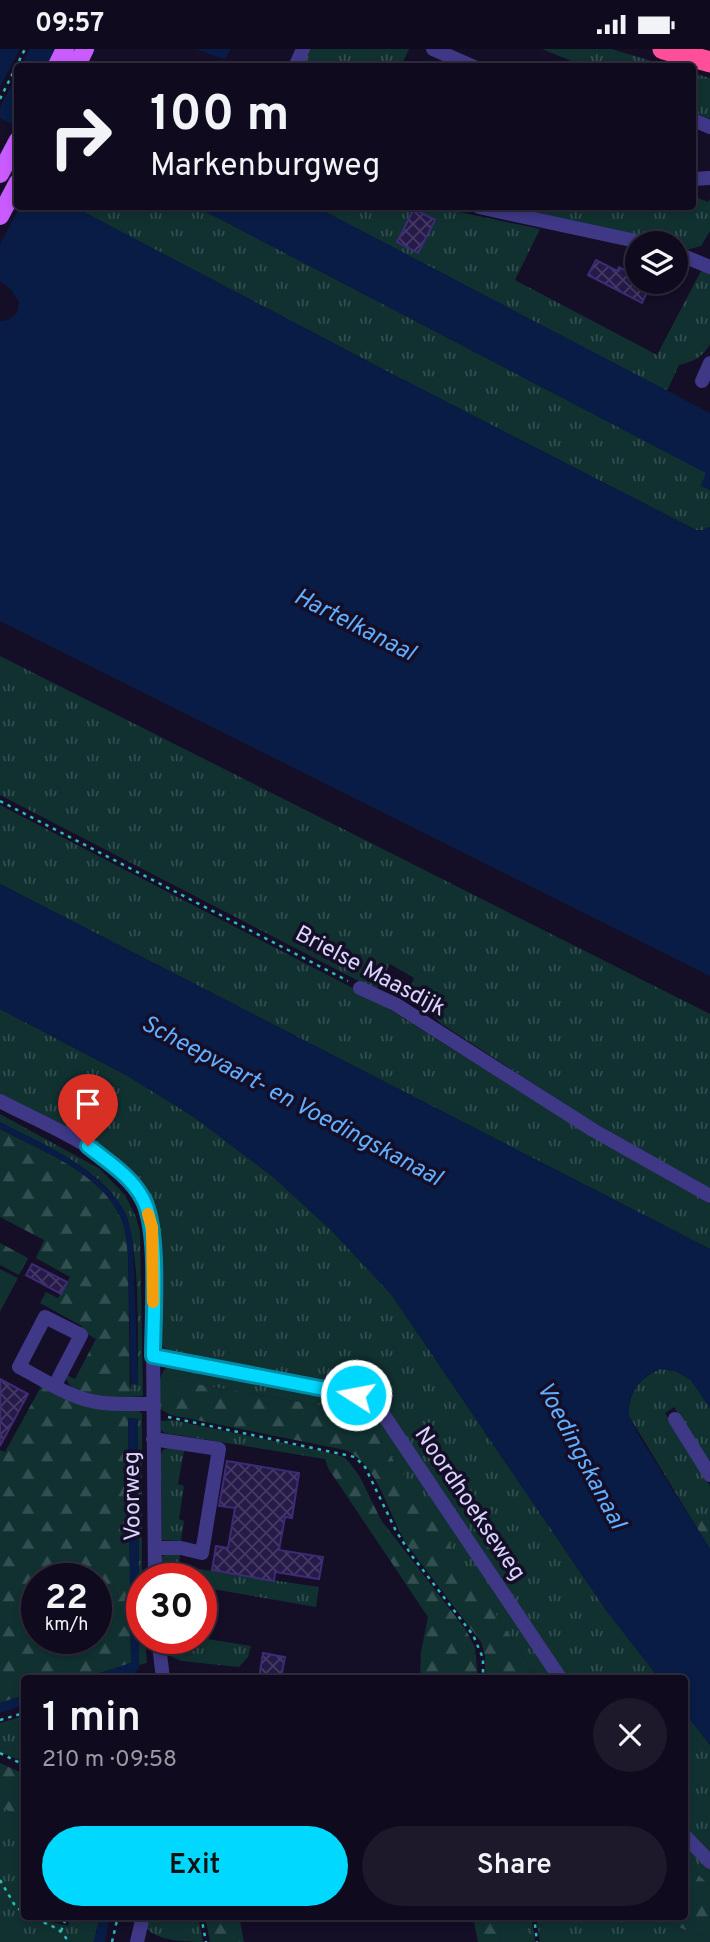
<!DOCTYPE html>
<meta charset="utf-8">
<style>
:root{--surface:#0f0a1d;--page:#1d182a;--text:#f1f3f6;--muted:#9b9aa4;--line:#2f2b3b;--accent:#00d8ff}
body{margin:0;font-family:Overpass,sans-serif;background:var(--page);color:var(--text);height:100vh;display:flex;flex-direction:column;font-size:26px;white-space:nowrap}
*{box-sizing:border-box;margin:0}
p{font-size:23px;color:var(--muted)}
.icon{flex:none;width:38px;height:38px;fill:none;stroke:currentColor;stroke-width:2;stroke-linecap:round;stroke-linejoin:round}
.map{position:relative;flex:1;overflow:hidden}
.sheet{position:absolute;left:21px;top:1626px;width:667px;height:245px;display:flex;flex-direction:column;background:var(--surface);border-radius:7px;box-shadow:0 4px 10px #0003,0 0 0 2px var(--line)}
.sheet>*{flex:none}
.top-card{position:absolute;left:14px;top:14px;width:682px;height:147px;border-radius:7px;box-shadow:0 4px 10px #0003,0 0 0 2px var(--line);background:#0f0a1d;color:var(--text);overflow:hidden}
.controls{position:absolute;left:625px;top:182px;display:grid;gap:14px}
.controls a{display:grid;place-items:center;width:63px;height:63px;border-radius:50%;background:var(--surface);box-shadow:0 4px 10px #0003,0 0 0 2px var(--line);font-size:35px}
.speed{position:absolute;left:21px;top:1514px;display:flex;gap:14px;font-size:35px;font-weight:700;text-align:center}
.speed>*{display:grid;place-content:center;width:91px;height:91px;border-radius:50%;background:var(--surface);box-shadow:0 4px 10px #0003,0 0 0 2px var(--line);line-height:1}
.speed small{font-size:18px;font-weight:400}
.speed .limit{border:10px solid #d22;background:#fff;color:#111}
.pin{position:absolute;display:grid;place-items:center;width:60px;height:60px;color:#fff;margin:-72px -30px;border-radius:50% 50% 50% 0;rotate:-45deg;box-shadow:0 0 7px #0007}
.pin .icon{rotate:45deg}
.me{position:absolute;width:77px;margin:-38px;rotate:281deg;stroke-linejoin:round;filter:drop-shadow(0 0 5px #0008)}
.turn{display:flex;align-items:center;gap:24px;height:147px;padding:0 21px;font-size:32px}
.turn .icon{width:91px;height:91px;stroke-width:2.5}
.turn b{display:block;font-size:49px;line-height:60px}
.round{display:grid;place-items:center;flex:none;width:74px;height:74px;border-radius:37px;background:var(--page)}
.overview{display:flex;align-items:center;justify-content:space-between;height:119px;padding:0 21px}
h1{font-size:42px;font-weight:600;line-height:52px}
.action{display:flex;gap:14px;margin-top:auto;padding:14px 21px}
.action a{flex:1;height:80px;border-radius:42px;background:var(--accent);color:#111;font-size:28px;font-weight:600;line-height:80px;text-align:center}
.action a+a{background:var(--page);color:var(--text)}
.status{display:flex;justify-content:space-between;align-items:center;height:49px;padding:0 35px;background:var(--surface);direction:ltr}
.status svg{height:19px;fill:currentColor}
.map>svg:first-child{display:block}
.grass{fill:url(#grass-tufts)}
.forest{fill:url(#forest-firs);fill-rule:evenodd}
.green{fill:#113131}
.water{fill:#081c46}
.pier{fill:#140e27}
.building{fill:url(#building-cross-hatch);stroke:#3e2b75;stroke-width:2}
.lines{fill:none;stroke-linecap:round;stroke-linejoin:round}
.path{stroke:#2bbcbb;stroke-width:2.5;stroke-dasharray:3.5 5;stroke-linecap:butt}
.minor{stroke:#3f3887;stroke-width:14}
.major{stroke:#ca5bff;stroke-width:18}
.highway{stroke:#ff4f9a;stroke-width:21}
.route-casing{stroke:#008ca6;stroke-width:18}
.route{stroke:#00d8ff;stroke-width:12}
.slow{stroke:#f59e0b;stroke-width:12}
.labels{text-anchor:middle;stroke-width:7;stroke-linejoin:round;paint-order:stroke}
.street-label{font-size:23px;fill:#dbd4ff;stroke:#140e27}
.water-label{font-size:24px;font-style:italic;fill:#62aeff;stroke:#140e27}
</style>
<div class="status"><b>09:57</b><svg viewBox="0 0 49 12"><path d="M0 12V9h3v3zM5 12V6h3v6zM10 12V3h3v9zM15 12V0h3v12zM26 1h20v11H26zM47 4h2v5h-2z"/></svg></div>
<div class="map">
<svg width="710" height="1893" viewBox="0 0 710 1893">
<defs>
<pattern id="grass-tufts" width="24" height="20" patternUnits="userSpaceOnUse" patternTransform="scale(1.75)"><rect width="24" height="20" fill="#113131"/><path d="M3 7l-1-3M5 7V3M7 7l1-3M15 17l-1-3M17 17v-4M19 17l1-3" fill="none" stroke="#334e50"/></pattern>
<pattern id="forest-firs" width="22" height="20" patternUnits="userSpaceOnUse" patternTransform="scale(1.75)"><rect width="22" height="20" fill="#113131"/><path d="M5 1l3.5 6h-7zM16 11l3.5 6h-7z" fill="#334e50"/></pattern>
<pattern id="building-cross-hatch" width="8" height="8" patternUnits="userSpaceOnUse" patternTransform="scale(1.75)"><rect width="8" height="8" fill="#261a49"/><path d="M0 0l8 8M0 8l8-8" fill="none" stroke="#453a64"/></pattern>
</defs>
<rect width="100%" height="100%" fill="#140e27"/>
<path class="grass" d="M310 0H409L401 17 301 18Z
M542 0H611L669 17H584Z
M693 24 710 29V70L693 63Z
M693 147 708 153 710 150V182L701 197 686 201 676 197V194L507 158H693Z
M74 158H197L707 424 701 436 710 441V478L703 481H696L394 326Z
M316 158H436L540 180 515 231 657 306 702 220 710 224V295C703 308 693 313 679 316L667 342Z
M0 607 710 965V1141L593 1073 440 974 418 950 411 937 414 929 390 915 376 941 0 746Z
M0 756 370 948 584 1083 710 1155V1200L0 835Z
M0 960 126 1026 194 1068 272 1127 330 1180 391 1245 606 1561 659 1629H564L383 1358 172 1305 165 1300 160 1291 156 1206 132 1126 0 1047Z
M0 1065 100 1120 125 1146 136 1168 140 1183 143 1347 130 1348 131 1335H138C137 1291 142 1195 122 1159 100 1118 39 1094 0 1073Z
M169 1317 360 1352 377 1364 555 1629H538L362 1364 174 1331 171 1339V1366L160 1360C160 1345 155 1326 169 1317Z
M660 1320 675 1322 691 1331 710 1359V1418L674 1358 665 1364 710 1437V1467L694 1474 629 1367C628 1344 639 1329 660 1320Z
M131 1359H136L142 1365V1589H145L147 1614 139 1616 138 1370 131 1369Z
M172 1371 326 1403 325 1410 165 1384 161 1381V1372Z
M169 1398 184 1402 178 1435 184 1437 179 1470 184 1472 181 1492 162 1491 161 1405 163 1401Z
M164 1506H180L179 1517 319 1538 316 1558 201 1538V1530L162 1529 161 1510Z
M164 1589H201L251 1597 248 1608 239 1618 181 1612 168 1606Z
M684 1663 710 1696V1807L684 1781Z
M24 1667V1704L0 1697V1674Z
M0 1756 24 1773V1867H43L46 1872 96 1883 94 1893H0Z
M684 1791 710 1819V1837L684 1812Z
M148 1867H198L203 1893C187 1893 157 1892 146 1879Z
M497 1867H531L535 1893H500Z
M536 1867H649L710 1890V1893H540Z"/>
<path class="forest" d="M0 1080C42 1102 100 1123 121 1169 126 1180 127 1194 128 1206L130 1348C111 1348 68 1350 65 1325L75 1330 96 1290 80 1281 82 1277 40 1254 46 1243 58 1249 70 1228 36 1209 44 1191 0 1168Z
M0 1194 28 1209 19 1226 0 1216Z
M174 1331 362 1364 538 1629H485V1607L481 1593 407 1496C389 1467 378 1414 345 1401L171 1366V1339Z
M43 1334 131 1359V1369H128L131 1614 85 1629H24V1646L0 1654V1401L5 1403ZM37 1530H96V1589H37Z
M326 1403 344 1408 350 1414 360 1428 381 1471 466 1581 475 1599 478 1629H420L421 1603 428 1568 328 1419 325 1410Z
M710 1467V1500L694 1474Z
M0 1697 24 1704V1713L0 1703Z
M0 1714 24 1725V1773L0 1756Z
M684 1812 710 1837V1890L649 1867H684Z
M71 1867H100L96 1883 68 1877Z
M205 1867H239L244 1893H210Z
M392 1867H497L500 1893H478L474 1873Z"/>
<path class="green" d="M0 1220 18 1229 0 1263Z"/>
<path class="water" d="M0 0H96L87 17 18 18 17 78 0 69Z
M196 0H231L226 9 223 10Z
M0 120 18 158H74L394 326 696 481H703L710 478V927L0 572V272L8 271 17 264 19 253 12 242 0 232Z
M197 158H316L710 364V441L701 437 706 424Z
M0 835 710 1200V1359L691 1331 675 1322 660 1320 647 1326 637 1337 629 1352V1367L641 1390 710 1500V1696L684 1663V1629H659L606 1561 391 1245 330 1180 272 1127 194 1068 126 1026 0 960Z
M0 1073C43 1095 94 1116 122 1158 129 1169 131 1182 133 1195L138 1336 131 1335 128 1206C127 1194 126 1180 121 1169 100 1123 42 1102 0 1080Z
M128 1369 138 1370 139 1620C127 1633 102 1629 85 1629L131 1614Z
M24 1646V1656L0 1664V1654Z
M100 1867H110L105 1893H94Z"/>
<path class="pier" d="M20 0H30L21 17 18 18 17 25 0 58V38Z
M0 116 18 125V158H20L0 195Z"/>
<path class="building" d="M414 160 435 171 418 204 397 193Z
M596 211 617 222 619 218 630 224 628 228 649 239 642 254 588 226Z
M32 1215 67 1233 61 1245 26 1226Z
M0 1330 28 1345 0 1397Z
M227 1412 299 1424 292 1469 285 1468 279 1501 323 1508 319 1530 275 1523 274 1532 212 1521 216 1497 228 1499 235 1459 219 1457Z
M263 1604 285 1608 281 1629H259Z"/>
<g class="lines">
<path class="path" d="M0 50 25 0
M0 752 348 932
M168 1368 355 1408 365 1418 396 1482 412 1507 473 1586 483 1609V1629
M0 1671 24 1664
M0 1704 24 1716
M0 1831 14 1855 24 1865
M28 1867C43 1875 61 1876 68 1893
M201 1867 206 1893
M534 1867 537 1893
M61 1882 67 1867
M112 1893 118 1867"/>
<path class="minor" d="M433 0 474 18
M295 18 303 0
M693 71 710 78
M693 130 710 129
M479 158 645 194
M676 204 710 218
M702 332 710 314
M360 939 395 955 593 1081 710 1147
M0 1052C49 1078 111 1099 141 1148 147 1156 149 1168 152 1178L155 1530
M153 1307 356 1346 366 1350 383 1365 560 1629
M55 1336 81 1286 45 1268 19 1318C43 1330 70 1349 96 1353 114 1356 134 1355 152 1355
M675 1370 710 1426
M153 1390 219 1400 202 1504 181 1499H155
M158 1589 163 1629
M684 1786 710 1813
M137 1893 143 1867"/>
<path class="major" d="M56 18 65 0
M76 18 85 0
M0 125 18 91
M0 167 18 133"/>
<path class="highway" d="M663 0 710 13"/>
</g>
<g class="lines">
<defs>
<path id="route" d="M88 1097C108 1113 131 1127 143 1150 160 1181 153 1269 153 1307L356 1346"/>
</defs>
<use href="#route" class="route-casing"/>
<use href="#route" class="route"/>
<path class="slow" d="M148 1165 152 1178 153 1253"/>
</g>
<g class="labels">
<g class="street-label">
<text transform="translate(371 921) rotate(28)" y="8">Brielse Maasdijk</text>
<text transform="translate(131 1447) rotate(-91)" y="8">Voorweg</text>
<text transform="translate(471 1454) rotate(56)" y="8">Noordhoekseweg</text>
</g>
<g class="water-label">
<text transform="translate(355 575) rotate(27)" y="8">Hartelkanaal</text>
<text transform="translate(292 1051) rotate(28)" y="8">Scheepvaart- en Voedingskanaal</text>
<text transform="translate(582 1406) rotate(62)" y="8">Voedingskanaal</text>
</g>
</g>
</svg>
<div class="controls">
<a><svg class="icon" aria-label="layers" viewBox="0 0 24 24"><path d="M12 4l9 5-9 5-9-5zM3 14l9 5 9-5"/></svg></a>
</div>
<div class="speed"><div>22<small>km/h</small></div><div class="limit">30</div></div>
<div class="pin" style="left:88px;top:1097px;background:#d93025"><svg class="icon" aria-label="arrive" viewBox="0 0 24 24"><path d="M6 21V4h12l-3 4 3 4H6"/></svg></div>
<svg class="me" style="left:356px;top:1346px" viewBox="-20 -20 40 40"><circle r="17" fill="#00d8ff" stroke="#fff" stroke-width="3"/><path d="M0-11L8 9 0 5-8 9z" fill="#fff"/></svg>
<div class="top-card">
<div class="turn"><svg class="icon" aria-label="right" viewBox="0 0 24 24"><path d="M7 20v-9h11M14 6l5 5-5 5"/></svg><div><b>100 m</b>Markenburgweg</div></div>
</div>
<section class="sheet">
<div class="overview"><div><h1>1 min</h1><p>210 m · 09:58</p></div><a class="round"><svg class="icon" aria-label="close" viewBox="0 0 24 24"><path d="M6 6l12 12M18 6L6 18"/></svg></a></div>
<div class="action"><a>Exit</a><a>Share</a></div>
</section>
</div>
